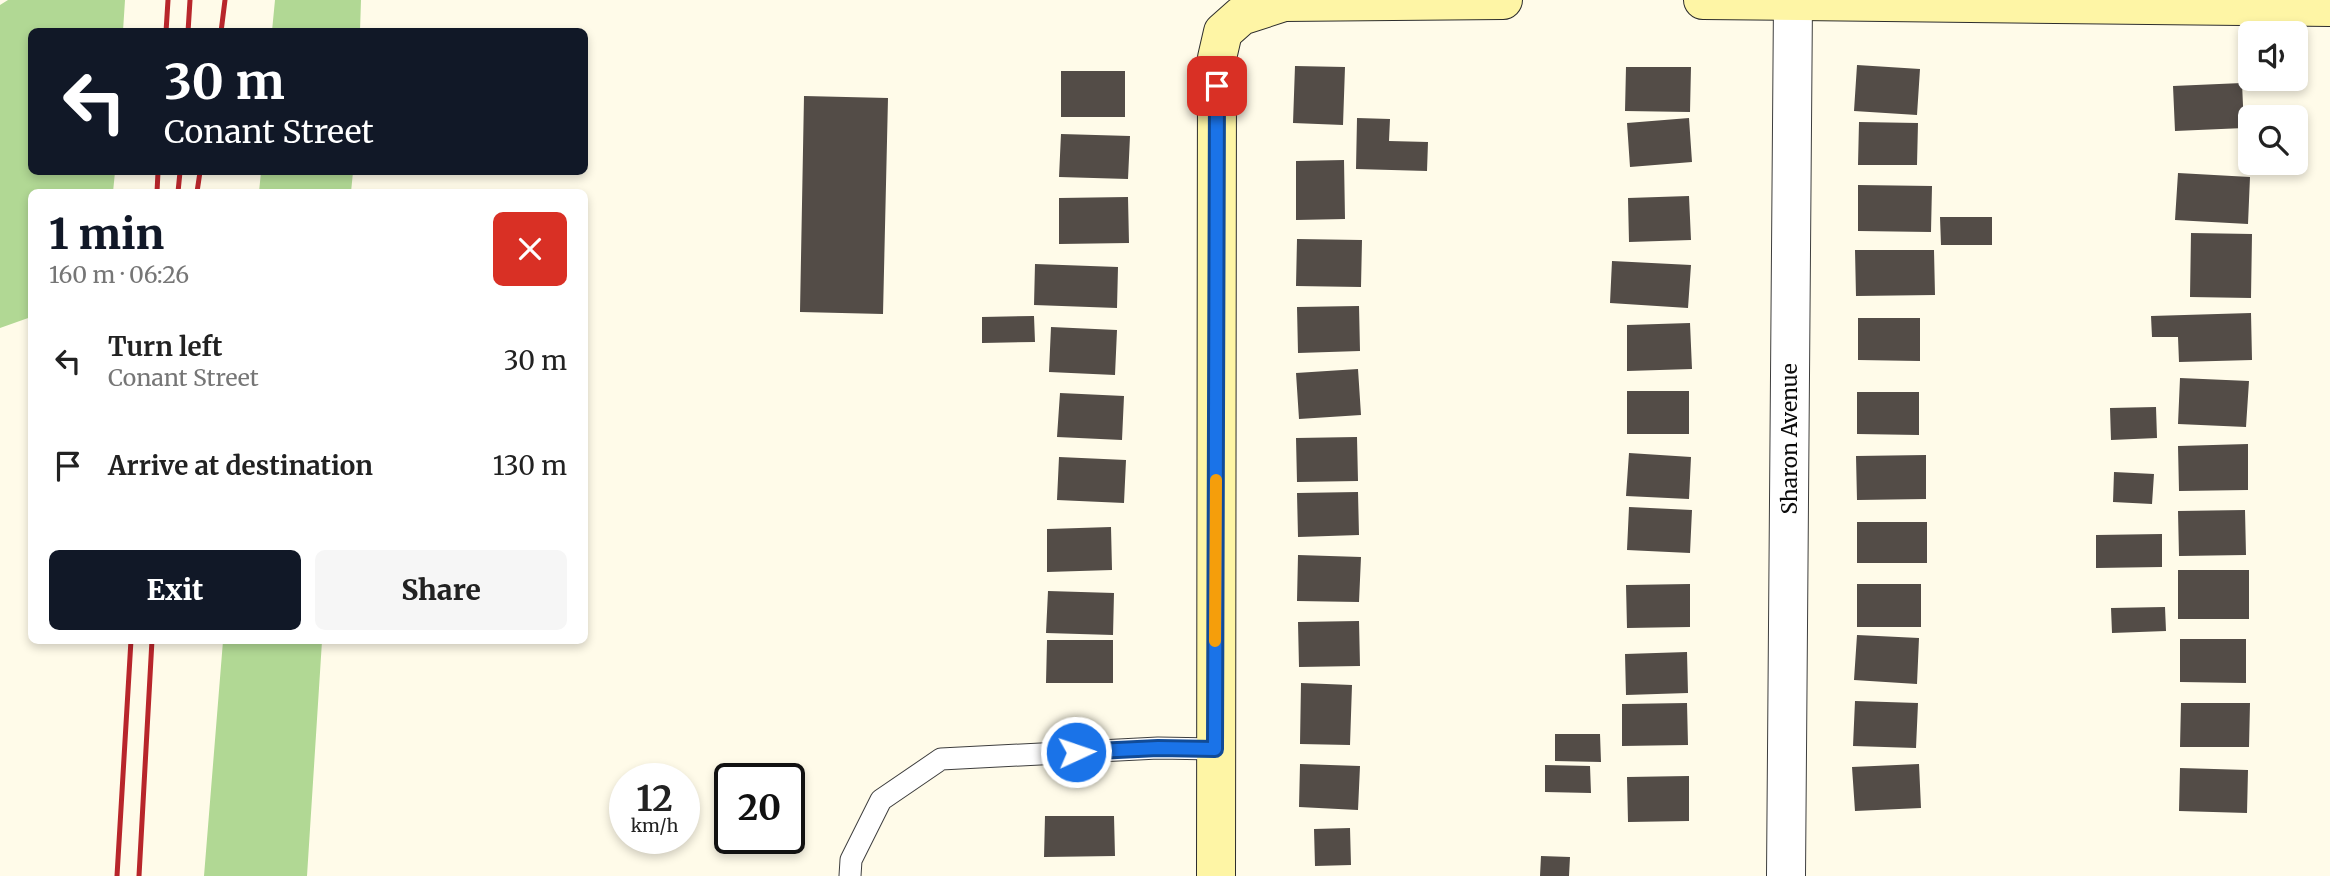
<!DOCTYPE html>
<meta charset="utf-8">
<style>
:root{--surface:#fff;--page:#f6f6f6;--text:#222;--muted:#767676;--accent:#111827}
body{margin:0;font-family:Merriweather,serif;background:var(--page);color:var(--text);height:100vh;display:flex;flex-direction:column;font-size:26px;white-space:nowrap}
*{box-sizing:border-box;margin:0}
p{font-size:23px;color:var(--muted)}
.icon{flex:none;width:38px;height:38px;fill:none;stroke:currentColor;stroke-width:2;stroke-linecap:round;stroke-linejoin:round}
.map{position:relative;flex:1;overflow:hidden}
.panel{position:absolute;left:28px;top:189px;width:560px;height:455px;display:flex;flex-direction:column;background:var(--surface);border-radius:10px;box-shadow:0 4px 10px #0003}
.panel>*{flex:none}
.hud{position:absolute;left:28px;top:28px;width:560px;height:147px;border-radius:10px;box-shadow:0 4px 10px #0003;background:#111827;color:#fff;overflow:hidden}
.controls{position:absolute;left:2238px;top:21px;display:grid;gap:14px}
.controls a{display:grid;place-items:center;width:70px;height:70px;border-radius:10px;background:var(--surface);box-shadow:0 4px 10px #0003;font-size:35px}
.speed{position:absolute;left:609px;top:763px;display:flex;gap:14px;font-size:35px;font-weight:700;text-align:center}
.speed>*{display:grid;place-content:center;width:91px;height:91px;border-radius:50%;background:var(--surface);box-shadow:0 4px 10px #0003;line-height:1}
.speed small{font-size:18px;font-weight:400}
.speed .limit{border:4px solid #111;border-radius:10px;background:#fff;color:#111}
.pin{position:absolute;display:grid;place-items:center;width:60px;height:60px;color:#fff;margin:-30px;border-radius:14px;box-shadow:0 4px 10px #0006}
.me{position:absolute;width:77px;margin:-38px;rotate:87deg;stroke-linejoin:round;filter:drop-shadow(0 0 5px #0008)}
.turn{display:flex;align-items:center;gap:24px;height:147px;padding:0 21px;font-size:32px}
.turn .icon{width:91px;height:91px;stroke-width:2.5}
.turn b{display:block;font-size:49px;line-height:60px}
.round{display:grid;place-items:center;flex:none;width:74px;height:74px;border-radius:10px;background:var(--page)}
.summary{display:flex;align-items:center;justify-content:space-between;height:119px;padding:0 21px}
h1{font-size:42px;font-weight:800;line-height:52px;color:var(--accent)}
.action{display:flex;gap:14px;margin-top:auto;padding:14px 21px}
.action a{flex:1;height:80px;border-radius:10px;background:var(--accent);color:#fff;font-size:28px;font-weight:800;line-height:80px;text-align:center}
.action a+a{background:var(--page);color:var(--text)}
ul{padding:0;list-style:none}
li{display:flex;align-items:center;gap:21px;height:105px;padding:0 21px}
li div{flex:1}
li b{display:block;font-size:26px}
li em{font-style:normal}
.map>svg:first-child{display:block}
.forest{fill:#b1d894}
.building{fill:#534c47}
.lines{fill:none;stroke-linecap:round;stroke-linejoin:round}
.lane-casing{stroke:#3e3e3e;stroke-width:23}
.street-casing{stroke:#3e3e3e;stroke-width:40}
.secondary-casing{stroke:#2d2d2d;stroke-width:40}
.lane{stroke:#fff;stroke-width:21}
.street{stroke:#fff;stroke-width:38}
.secondary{stroke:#fef5a5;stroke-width:38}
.rail{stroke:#b8262b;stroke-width:5}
.route-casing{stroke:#114b97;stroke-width:18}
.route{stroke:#1a73e8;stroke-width:12}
.slow{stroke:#f59e0b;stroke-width:12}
.labels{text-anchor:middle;stroke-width:7;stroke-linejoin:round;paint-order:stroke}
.street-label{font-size:21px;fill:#0b0b0b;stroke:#fff}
</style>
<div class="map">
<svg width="2330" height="876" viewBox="0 0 2330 876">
<rect width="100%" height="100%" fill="#fffbe9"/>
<path class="forest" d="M8 0H125L123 31 32 32V172H115L113 192H32L31 317 0 328V5Z
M275 0H361L360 31H272Z
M261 172H353L351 192H259Z
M223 641H322L307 876H204Z"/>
<path class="building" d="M1857 65 1920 69 1917 115 1854 111Z
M1295 66 1345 67 1343 125 1293 123Z
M1626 67H1691L1690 112 1625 111Z
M1061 71H1125V117H1061Z
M2242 83 2244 128 2175 131 2173 86Z
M804 96 888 98 883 314 800 312Z
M1357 118 1390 119 1389 141 1428 142 1427 171 1356 169Z
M1689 118 1692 162 1630 167 1627 123Z
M1859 122 1918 123 1917 165H1858Z
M1061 134 1130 136 1128 179 1059 177Z
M1344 160 1345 219 1296 220V161Z
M2178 173 2250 177 2248 224 2175 220Z
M1858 185 1932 186 1931 232 1858 231Z
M1689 196 1691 240 1629 242 1628 198Z
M1128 197 1129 243 1059 244V198Z
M1940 217H1992V245H1941Z
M2191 233 2252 234 2251 298 2190 297Z
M1297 239 1362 240 1361 287 1296 286Z
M1855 250H1934L1935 295 1856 296Z
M1612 261 1691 265 1688 308 1610 303Z
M1035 264 1118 267 1117 308 1034 305Z
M1359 306 1360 351 1298 353 1297 307Z
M2251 313 2252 360 2179 362 2178 337H2152L2151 316Z
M1034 316 1035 342 982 343V317Z
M1858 318H1920V361L1858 360Z
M1690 323 1692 369 1627 371V325Z
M1051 327 1117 330 1115 375 1049 372Z
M1358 369 1361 415 1299 419 1296 373Z
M2180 378 2249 381 2246 427 2178 424Z
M1627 391H1689V434H1627Z
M1857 392H1919V435L1857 434Z
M1060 393 1124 396 1122 440 1057 437Z
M2156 407 2157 438 2111 440 2110 408Z
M1357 437 1358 481 1297 482 1296 438Z
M2248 444V490L2179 491 2178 446Z
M1629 453 1691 457 1689 499 1626 496Z
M1926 455V499L1857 500 1856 456Z
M1059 457 1126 460 1124 503 1057 500Z
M2114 472 2154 474 2152 504 2113 502Z
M1358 492 1359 535 1298 537 1297 493Z
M1629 507 1692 510 1690 553 1627 550Z
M2245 510 2246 555 2179 556 2178 511Z
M1857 522H1927V563H1857Z
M1111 527 1112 570 1047 572V529Z
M2162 534V567L2096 568V535Z
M1298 555 1361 557 1359 602 1297 601Z
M2178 570H2249V619H2178Z
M1690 584V627L1627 628 1626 585Z
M1857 584H1921V627H1857Z
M1048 591 1114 593 1113 635 1046 633Z
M2165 607 2166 631 2112 633 2111 608Z
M1359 621 1360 666 1299 667 1298 622Z
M1857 635 1919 638 1917 684 1854 680Z
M2180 639H2246V683L2180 682Z
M1047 640H1113V683H1046Z
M1687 652 1688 693 1626 695 1625 654Z
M1301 683 1352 685 1350 745 1300 744Z
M1855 701 1918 703 1916 748 1853 746Z
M1687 703 1688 745 1622 746V704Z
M2181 703H2250L2249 747H2180Z
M1555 734H1600L1601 762 1555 761Z
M1300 764 1360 766 1358 810 1299 807Z
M1919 764 1921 808 1855 811 1852 767Z
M1545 765 1590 766 1591 793 1545 792Z
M2180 768 2248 770 2247 813 2179 811Z
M1689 776V821L1628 822 1627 777Z
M1045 816H1114L1115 856 1044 857Z
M1350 828 1351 865 1315 866 1314 829Z
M1541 856 1570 857 1569 876H1540Z"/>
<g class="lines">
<defs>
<path id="lane" d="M850 876 851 860 881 800 941 759 1158 748 1215 749"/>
<path id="street" d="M1786 876 1793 1"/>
<path id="secondary" d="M1703 0 2330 7
M1216 876 1217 58 1223 32 1241 16 1284 2 1503 0"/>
</defs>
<use href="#lane" class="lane-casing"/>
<use href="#street" class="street-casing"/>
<use href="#secondary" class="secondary-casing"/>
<use href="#lane" class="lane"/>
<use href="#street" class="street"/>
<use href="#secondary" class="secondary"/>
<path class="rail" d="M166 32 168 0
M188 32 190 0
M221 32 225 0
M157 192 158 172
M178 192 180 172
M197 192 200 172
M117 876 131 640
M139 876 152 640"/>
</g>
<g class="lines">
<defs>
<path id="route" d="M1076 752 1158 748 1215 749 1217 86"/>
</defs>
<use href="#route" class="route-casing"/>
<use href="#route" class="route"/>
<path class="slow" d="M1215 641 1216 480"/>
</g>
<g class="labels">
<g class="street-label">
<text transform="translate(1790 439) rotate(-90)" y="7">Sharon Avenue</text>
</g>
</g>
</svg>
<div class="controls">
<a><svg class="icon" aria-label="sound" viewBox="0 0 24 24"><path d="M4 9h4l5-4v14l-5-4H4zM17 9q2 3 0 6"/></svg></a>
<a><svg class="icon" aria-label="search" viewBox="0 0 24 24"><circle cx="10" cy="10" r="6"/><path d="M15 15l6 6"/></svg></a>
</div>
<div class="speed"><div>12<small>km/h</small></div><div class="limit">20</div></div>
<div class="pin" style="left:1217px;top:86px;background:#d93025"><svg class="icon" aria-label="arrive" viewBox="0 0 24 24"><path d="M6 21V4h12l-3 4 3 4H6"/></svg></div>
<svg class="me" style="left:1076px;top:752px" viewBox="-20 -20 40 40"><circle r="17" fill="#1a73e8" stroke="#fff" stroke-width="3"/><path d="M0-11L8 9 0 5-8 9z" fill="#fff"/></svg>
<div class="hud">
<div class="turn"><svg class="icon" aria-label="left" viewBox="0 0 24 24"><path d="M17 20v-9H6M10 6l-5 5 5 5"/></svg><div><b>30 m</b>Conant Street</div></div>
</div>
<section class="panel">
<div class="summary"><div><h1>1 min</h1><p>160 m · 06:26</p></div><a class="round" style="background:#d93025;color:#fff"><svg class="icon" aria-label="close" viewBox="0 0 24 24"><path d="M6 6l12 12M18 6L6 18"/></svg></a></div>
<ul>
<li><svg class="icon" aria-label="left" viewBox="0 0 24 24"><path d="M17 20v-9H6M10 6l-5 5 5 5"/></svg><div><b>Turn left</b><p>Conant Street</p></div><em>30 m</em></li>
<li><svg class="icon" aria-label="arrive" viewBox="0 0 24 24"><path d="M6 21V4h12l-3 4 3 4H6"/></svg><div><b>Arrive at destination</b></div><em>130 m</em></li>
</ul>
<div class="action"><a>Exit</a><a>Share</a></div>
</section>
</div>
